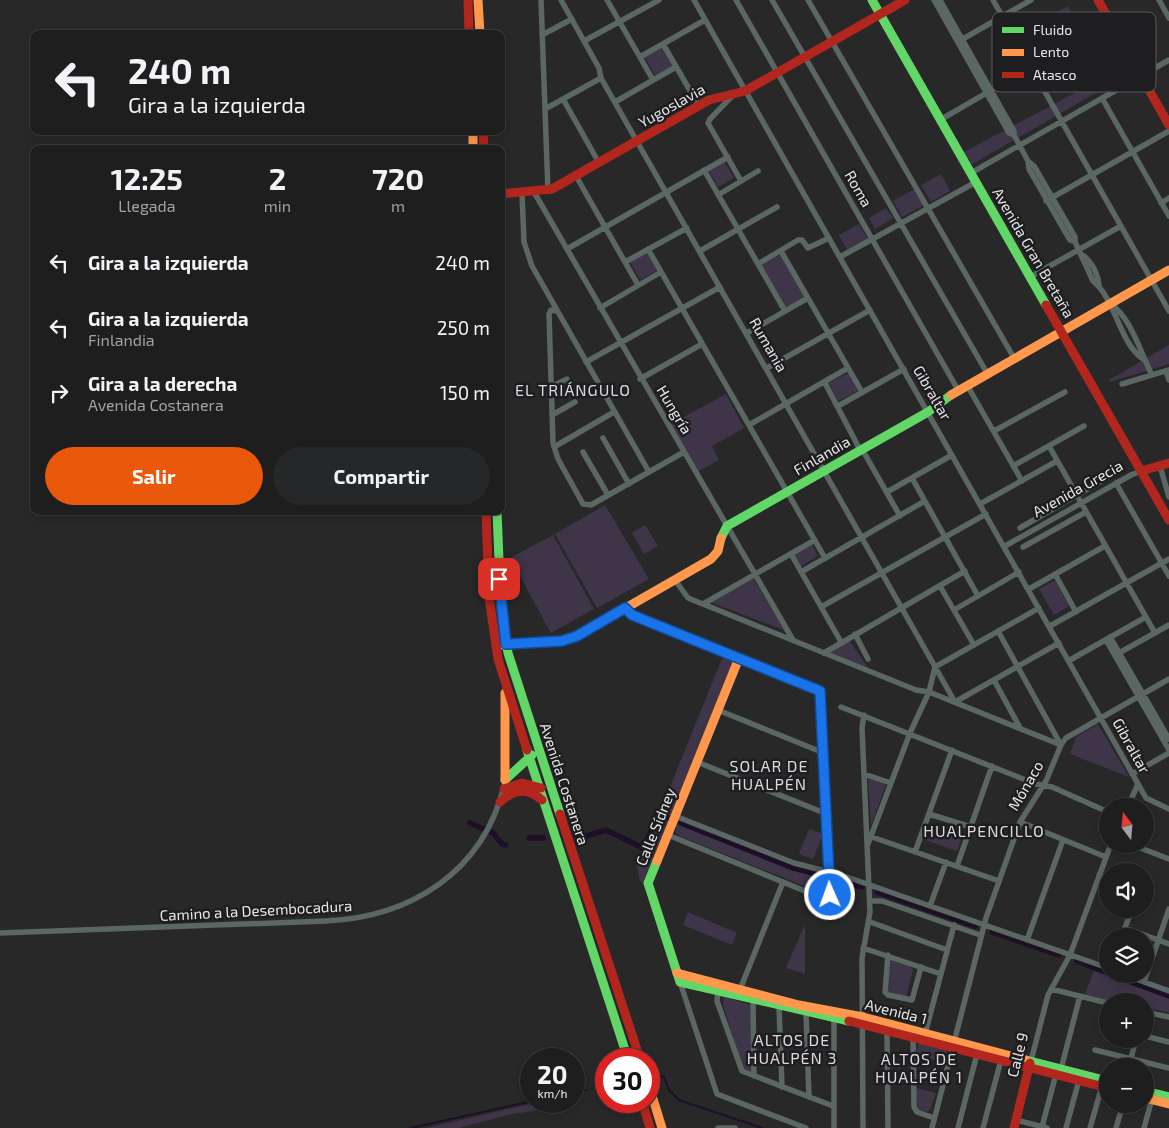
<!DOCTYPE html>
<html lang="es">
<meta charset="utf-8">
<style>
:root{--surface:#1e1e1f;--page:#262728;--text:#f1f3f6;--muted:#a1a2a4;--line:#3c3c3d;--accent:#ea580c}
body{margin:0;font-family:"Exo 2",sans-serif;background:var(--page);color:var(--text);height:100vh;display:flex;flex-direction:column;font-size:19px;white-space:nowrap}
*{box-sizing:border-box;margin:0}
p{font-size:16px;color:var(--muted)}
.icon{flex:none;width:28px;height:28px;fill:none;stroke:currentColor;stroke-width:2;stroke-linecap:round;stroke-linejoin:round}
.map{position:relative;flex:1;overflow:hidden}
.drawer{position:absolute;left:30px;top:145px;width:475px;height:370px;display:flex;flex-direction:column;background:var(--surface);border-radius:10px;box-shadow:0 2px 8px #0003,0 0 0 1px var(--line)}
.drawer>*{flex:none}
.hud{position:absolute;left:30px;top:30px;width:475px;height:105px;border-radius:10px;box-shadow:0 2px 8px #0003,0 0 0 1px var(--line);background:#1e1e1f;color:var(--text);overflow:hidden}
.needle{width:32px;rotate:344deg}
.buttons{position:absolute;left:1099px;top:798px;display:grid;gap:10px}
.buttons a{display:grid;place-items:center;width:55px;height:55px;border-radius:50%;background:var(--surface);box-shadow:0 2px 8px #0003,0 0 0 1px var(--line);font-size:25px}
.speed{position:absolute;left:520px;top:1048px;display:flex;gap:10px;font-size:25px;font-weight:700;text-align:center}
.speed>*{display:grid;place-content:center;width:65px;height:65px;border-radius:50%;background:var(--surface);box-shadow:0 2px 8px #0003,0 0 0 1px var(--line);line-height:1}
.speed small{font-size:12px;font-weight:400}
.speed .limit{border:8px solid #d22;background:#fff;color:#111}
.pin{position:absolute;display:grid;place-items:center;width:42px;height:42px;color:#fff;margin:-21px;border-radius:10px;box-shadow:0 2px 8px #0006}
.me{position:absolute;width:55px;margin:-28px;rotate:358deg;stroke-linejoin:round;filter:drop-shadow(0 0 4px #0008)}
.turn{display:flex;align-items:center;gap:18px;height:105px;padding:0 15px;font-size:22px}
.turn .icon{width:65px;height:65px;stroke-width:2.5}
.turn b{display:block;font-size:35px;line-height:42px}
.eta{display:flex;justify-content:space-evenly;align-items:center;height:85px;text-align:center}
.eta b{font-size:30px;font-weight:700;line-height:35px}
.button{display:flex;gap:10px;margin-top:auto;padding:10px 15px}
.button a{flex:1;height:58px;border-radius:30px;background:var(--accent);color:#fff;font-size:20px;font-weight:700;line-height:58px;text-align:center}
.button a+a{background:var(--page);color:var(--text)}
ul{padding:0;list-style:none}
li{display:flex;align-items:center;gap:15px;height:65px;padding:0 15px}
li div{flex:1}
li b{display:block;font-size:19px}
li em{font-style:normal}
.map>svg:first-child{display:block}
.green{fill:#3f3549}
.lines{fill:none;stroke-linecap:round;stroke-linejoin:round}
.stream{stroke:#1c0f26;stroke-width:2}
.canal{stroke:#1c0f26;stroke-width:5.5}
.street{stroke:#5b6763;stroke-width:5.5}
.fast{stroke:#63d668;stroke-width:9}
.slow{stroke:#ff974d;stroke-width:9}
.jam{stroke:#b3261e;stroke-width:9}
.route-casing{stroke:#114b97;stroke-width:12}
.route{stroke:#1a73e8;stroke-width:9}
.labels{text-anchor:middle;stroke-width:5;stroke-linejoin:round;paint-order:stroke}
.street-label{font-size:15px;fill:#e7e6e8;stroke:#1e1d20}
.neighbourhood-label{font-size:16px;letter-spacing:1px;fill:#dbd8dd;stroke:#1e1d20}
.key{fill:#1e1d20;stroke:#5a595c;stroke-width:1}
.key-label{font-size:14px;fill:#e7e6e8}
</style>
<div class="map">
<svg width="1169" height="1128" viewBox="0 0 1169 1128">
<rect width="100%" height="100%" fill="#282829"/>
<path class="green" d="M1068 6 1075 19 1055 30 1048 17Z
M662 46 674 67 656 77 644 56Z
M1128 65 1127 75 969 166 962 153Z
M724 161 734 178 718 187 708 170Z
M941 174 950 191 931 202 921 185Z
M915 189 924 205 902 217 893 201Z
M886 208 893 218 875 229 869 218Z
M859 224 868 240 848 252 839 235Z
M647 250 658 270 640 280 629 260Z
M781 254 806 297 785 308 761 265Z
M1169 345V364L1110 382 1109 380Z
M848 373 858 391 838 401 829 383Z
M726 394 744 428 712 446 719 460 697 472 671 424Z
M605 505 649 579 597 608 555 534Z
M645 525 658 546 644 554 632 533Z
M553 535 594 609 551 633 510 558Z
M812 545 818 556 801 566 794 555Z
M753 578 784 630 710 602Z
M1055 580 1069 606 1054 615 1039 589Z
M847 637 868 668 824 650Z
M723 656 732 659 733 663 643 882 640 881 636 862 645 849Z
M1098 724 1129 777 1070 754 1076 737Z
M868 777 886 784 871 826Z
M676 824 825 881 826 893 824 894 682 837 676 833Z
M931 824 963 835 957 851 925 840Z
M809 829 823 834 813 859 799 854Z
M688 912 737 933 732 945 683 925Z
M805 924V974L786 968Z
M888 959 911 967 913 970 906 997 889 994 887 991Z
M1095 968 1169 994V1013L1145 1007V1001H1112L1085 994Z
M724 997 751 1005 752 1071 743 1069 723 1005Z
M919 1042 947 1049 944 1062 915 1055Z
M916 1088 936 1093 930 1110 927 1112 918 1109Z
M543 1101H555L557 1108 511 1114 459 1128H426Z"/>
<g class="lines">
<path class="stream" d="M659 1075 664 1077 669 1090 679 1100 762 1128
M574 1092 586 1090
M411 1128 533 1101"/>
<path class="canal" d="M470 823 493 833 502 844 506 845
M681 823 793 868 821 875
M529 838H543
M580 838 606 830 643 848 659 814 670 818
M837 880 862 887
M877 892 975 926
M992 932 1059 955
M1077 961 1108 973
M1109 974 1169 996"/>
<path class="street" d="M541 0 548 191
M561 0 599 68 601 78 955 702 1059 643
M607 0 653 80
M694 0 1146 798 1169 809
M736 0 958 390
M772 0 987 373
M808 0 1014 358
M934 0 1009 133 1014 135
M940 0 1014 131V135L1028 161 1029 169 1070 240 1075 242 1093 281C1115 298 1120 344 1143 359
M993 0 1169 311
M1159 0 1169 18
M542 35 572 19
M961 40 1031 0
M584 41 659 0
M663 44 699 106
M640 57 705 20
M733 95 710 119 708 123 741 181
M1102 98 1169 216
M563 99 599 163
M615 102 676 67
M545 109 601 78
M940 120 1031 67
M1028 161 1034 166 1075 237V242
M704 170 785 311
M971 173 1169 60
M576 176 638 285
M534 192 793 640
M522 193 524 242 532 266 649 472
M718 195 758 171
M1046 201 1169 131
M1161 203 1169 198
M567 249 728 157
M648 249 825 558
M700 251 777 207
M781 251 862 392
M1081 254C1091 260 1098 274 1099 285
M840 257 976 182
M625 262 687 228
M758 264 798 240H802L808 248 829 238
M1030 277 1121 226
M1110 303C1132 319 1140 352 1152 375
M600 308 661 272
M557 311 551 310 549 314 553 443 558 459 583 504 591 505 684 452
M747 333 808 298
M586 362 720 287
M767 368 870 310
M1166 371 1169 380
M640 379 702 344
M825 383 858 446 862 449 900 516
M1122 384 1169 370
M967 385 1022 481
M551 387 567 379
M838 406 904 369
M552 415 575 402
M749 425 848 368
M994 431 1065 392
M603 438 629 484
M1049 446 1155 633
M554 447 614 412
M583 452 608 495
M1013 466 1084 426
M1160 466 1169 497
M912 478 978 596
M1116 483 1169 576
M887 492 952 455
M980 504 1057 461
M1020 528 1112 475
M1005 546 1131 475 1141 471
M1023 547 1086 512
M791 554 841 642
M801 572 925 501
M1055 574 1076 612
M675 580 688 598 916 690 929 692 1061 745
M940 586 974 645
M1029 589 1105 546
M703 604 815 540
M821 607 986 514
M954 610 1019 572
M1050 626 1169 559
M998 631 1061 745
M855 634 868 659
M1110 637 1169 739
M1106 640 1169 750
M824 653 965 571
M1119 653 1169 625
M1070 660 1146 617
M994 680 1020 728
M841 707 1036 784 1052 787 1108 812
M718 710 824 753
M697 762 827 814
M864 774 891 783
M1132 774 1169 753
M1128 806 1138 784
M929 814 971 827
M675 816 794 863 844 876 1108 968
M1020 822 1106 857
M668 835 822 898 827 899 830 895 821 693 739 658
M872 837 999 881
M868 844 910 733 929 692 935 667 1039 608
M1130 844 1169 859
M915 852 952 750
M957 866 992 766
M1099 875 1108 878
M870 901H882L980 935
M930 906 946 862
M870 922 947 950
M1125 928 1169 944
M0 933 326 921C411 917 483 872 504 786
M1122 936 1132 909
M1027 940 1063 840
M863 948 941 974
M888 955 885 992 888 995 912 1000 921 967
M1122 974 1169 991
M680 982 717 1094 806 1128
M1144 982 1169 909
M1051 989 1108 1003
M718 991 717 1001 742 1071 833 1106
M739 992 783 882
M753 1000 754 1076
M779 1007 782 1087
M1145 1012 1169 1017
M806 1013 809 1097
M834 1018V1128
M1102 1026 1108 1027
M887 1030 888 1128
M925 1034 954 925
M1145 1036 1169 1042
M913 1037 914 1107 917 1112 934 1118
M1095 1050 1169 1068
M1031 1061 1048 995 1070 955 1111 844
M1129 1066 1136 1039
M1061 1069 1080 996
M1016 1120 1047 1128
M1042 1127 1056 1074
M718 1128H735
M863 1128 862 958 870 912 862 728 864 715
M932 1128 986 918 1020 822 1046 781 1061 745 1066 738 1169 679
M958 1128 977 1054
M983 1128 1001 1060
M1066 1128 1079 1080
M1090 1128 1102 1086
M1116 1128 1123 1104
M1144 1128 1152 1099"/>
<path class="fast" d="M872 0 1046 305
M497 511 501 609 508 653 560 814
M721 538 727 526 928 412 951 395
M527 750 628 1059
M505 780 532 755
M657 861 648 883 680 982 849 1021
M1026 1060 1108 1081
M1145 1091 1169 1097"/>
<path class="slow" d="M478 0 480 34
M473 131V149
M951 395 1169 270
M625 608 633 615 739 658 657 861
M501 645 555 642 577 636 711 559 718 551 721 538
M505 693V780
M677 973 799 1005 863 1017 1026 1060
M649 1086 662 1128
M1145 1098 1169 1104"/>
<path class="jam" d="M468 0 469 34
M1098 0 1169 125
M483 131 484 149
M501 194 552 189 709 100 745 91 905 0
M1046 305 1169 520
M1141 471 1169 463
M486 511 489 597 498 659 527 750
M504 789 522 783 541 788
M500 802C514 789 527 787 542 800
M560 814 640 1059
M849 1021 1108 1088
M642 1101 650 1128
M1014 1128 1030 1063"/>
</g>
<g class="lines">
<defs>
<path id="route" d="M499 579 506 644 562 641 577 636 625 608 632 615 820 691 830 895"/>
</defs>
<use href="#route" class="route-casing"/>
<use href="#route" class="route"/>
</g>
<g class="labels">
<g class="street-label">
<text transform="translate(672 106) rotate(-29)" y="5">Yugoslavia</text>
<text transform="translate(858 189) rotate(60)" y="5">Roma</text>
<text transform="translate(1033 253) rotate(60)" y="5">Avenida Gran Bretaña</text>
<text transform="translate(768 345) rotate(60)" y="5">Rumania</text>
<text transform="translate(932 393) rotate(60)" y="5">Gibraltar</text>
<text transform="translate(674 410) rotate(59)" y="5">Hungría</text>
<text transform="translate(822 456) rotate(-30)" y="5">Finlandia</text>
<text transform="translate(1078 489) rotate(-29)" y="5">Avenida Grecia</text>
<text transform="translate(1131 746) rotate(61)" y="5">Gibraltar</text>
<text transform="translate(564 784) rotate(72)" y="5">Avenida Costanera</text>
<text transform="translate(1026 786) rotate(-60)" y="5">Mónaco</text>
<text transform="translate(656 827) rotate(-68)" y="5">Calle Sídney</text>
<text transform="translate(256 911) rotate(-3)" y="5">Camino a la Desembocadura</text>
<text transform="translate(896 1012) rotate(14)" y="5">Avenida 1</text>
<text transform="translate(1018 1055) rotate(-76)" y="5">Calle 9</text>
</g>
<g class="neighbourhood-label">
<text x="573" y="396">EL TRIÁNGULO</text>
<text x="769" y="772">SOLAR DE<tspan x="769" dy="18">HUALPÉN</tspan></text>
<text x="984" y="837">HUALPENCILLO</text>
<text x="792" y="1046">ALTOS DE<tspan x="792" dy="18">HUALPÉN 3</tspan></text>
<text x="919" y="1065">ALTOS DE<tspan x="919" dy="18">HUALPÉN 1</tspan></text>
</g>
</g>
<rect x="992" y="12" width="164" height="80" rx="8" class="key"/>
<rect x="1002" y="27" width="22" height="6" fill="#63d668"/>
<rect x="1002" y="49" width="22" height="7" fill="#ff974d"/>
<rect x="1002" y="72" width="22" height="6" fill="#b3261e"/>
<g class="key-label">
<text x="1033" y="35">Fluido</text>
<text x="1033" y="57">Lento</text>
<text x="1033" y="80">Atasco</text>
</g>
</svg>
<div class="buttons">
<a><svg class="needle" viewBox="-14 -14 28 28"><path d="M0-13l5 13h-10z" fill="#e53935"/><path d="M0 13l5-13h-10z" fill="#a1a2a4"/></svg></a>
<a><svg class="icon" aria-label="sound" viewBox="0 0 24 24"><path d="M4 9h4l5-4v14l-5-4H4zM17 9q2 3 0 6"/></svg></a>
<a><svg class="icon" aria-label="layers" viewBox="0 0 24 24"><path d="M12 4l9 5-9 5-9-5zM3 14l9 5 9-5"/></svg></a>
<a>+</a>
<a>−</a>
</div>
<div class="speed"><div>20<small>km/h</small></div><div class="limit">30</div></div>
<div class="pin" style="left:499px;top:579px;background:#d93025"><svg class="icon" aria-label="arrive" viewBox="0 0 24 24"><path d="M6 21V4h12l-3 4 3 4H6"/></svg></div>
<svg class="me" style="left:830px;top:895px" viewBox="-20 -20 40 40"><circle r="17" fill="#1a73e8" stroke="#fff" stroke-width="3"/><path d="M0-11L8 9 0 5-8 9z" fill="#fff"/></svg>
<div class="hud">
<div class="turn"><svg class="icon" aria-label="left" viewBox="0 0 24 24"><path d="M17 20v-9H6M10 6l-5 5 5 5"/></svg><div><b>240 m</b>Gira a la izquierda</div></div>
</div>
<section class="drawer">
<div class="eta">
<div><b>12:25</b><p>Llegada</p></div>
<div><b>2</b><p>min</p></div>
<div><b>720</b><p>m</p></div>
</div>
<ul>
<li><svg class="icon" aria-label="left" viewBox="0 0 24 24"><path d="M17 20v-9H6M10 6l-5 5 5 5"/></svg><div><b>Gira a la izquierda</b></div><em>240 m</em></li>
<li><svg class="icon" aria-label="left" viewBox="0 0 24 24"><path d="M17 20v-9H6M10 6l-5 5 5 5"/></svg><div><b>Gira a la izquierda</b><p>Finlandia</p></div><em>250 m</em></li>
<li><svg class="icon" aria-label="right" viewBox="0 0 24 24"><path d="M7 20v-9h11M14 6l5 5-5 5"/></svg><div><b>Gira a la derecha</b><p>Avenida Costanera</p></div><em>150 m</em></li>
</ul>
<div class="button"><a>Salir</a><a>Compartir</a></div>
</section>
</div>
